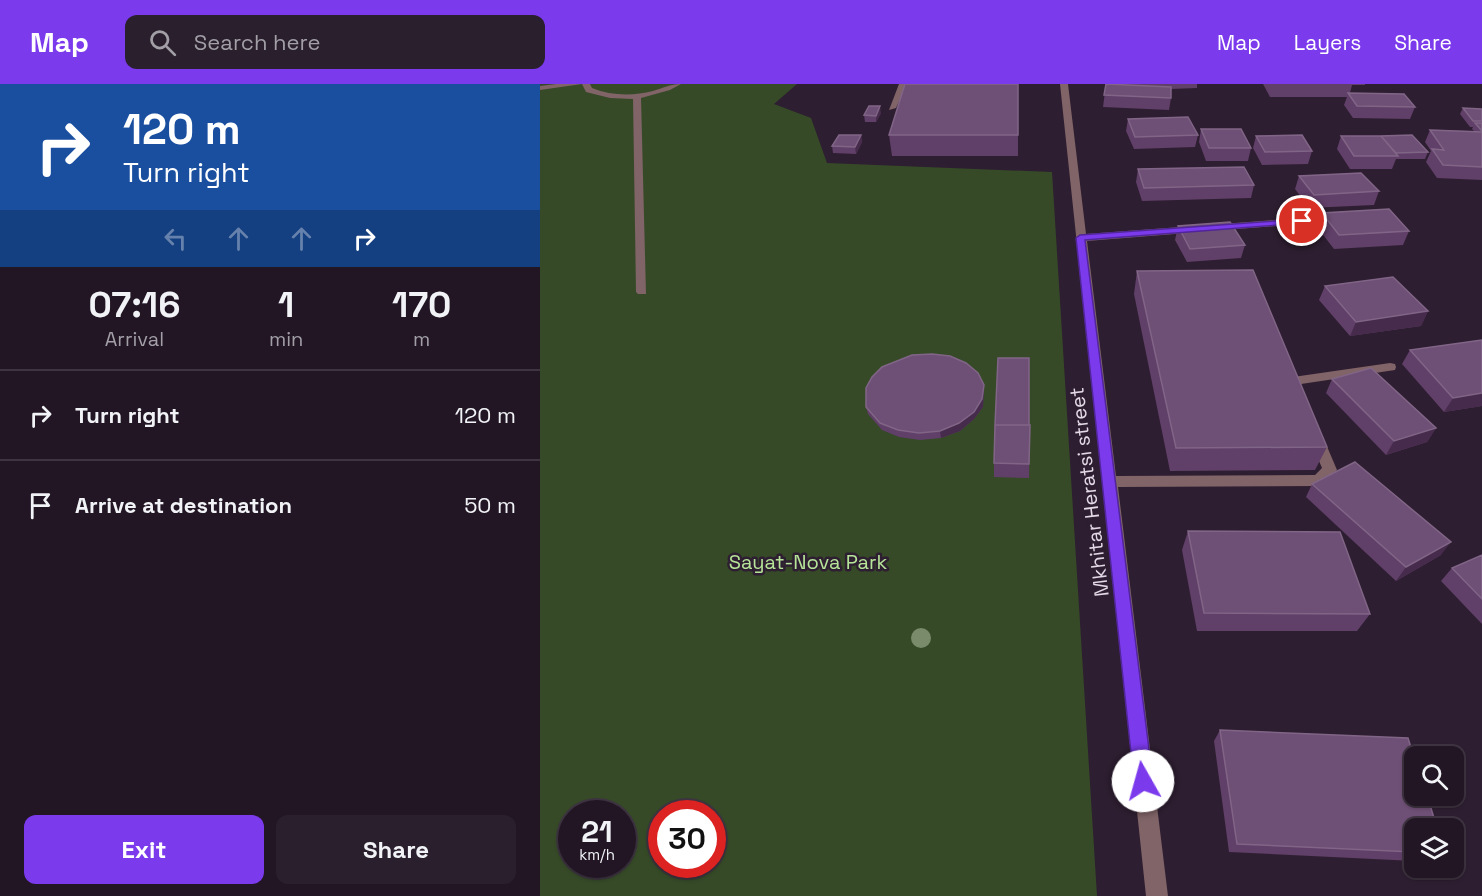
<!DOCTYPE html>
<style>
:root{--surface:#221625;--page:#2a1f2d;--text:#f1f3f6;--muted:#a29fa7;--line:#3f3542;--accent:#7c3aed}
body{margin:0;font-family:"Space Grotesk",sans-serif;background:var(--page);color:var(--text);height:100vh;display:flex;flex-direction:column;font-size:22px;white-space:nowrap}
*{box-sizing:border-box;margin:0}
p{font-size:20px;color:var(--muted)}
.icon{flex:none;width:33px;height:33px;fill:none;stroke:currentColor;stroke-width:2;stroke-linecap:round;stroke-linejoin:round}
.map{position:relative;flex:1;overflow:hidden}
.panel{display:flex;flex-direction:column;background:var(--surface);width:540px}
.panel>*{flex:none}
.top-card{background:#1a4fa0;color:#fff;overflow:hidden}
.controls{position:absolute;left:864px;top:662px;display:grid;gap:12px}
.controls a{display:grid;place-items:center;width:60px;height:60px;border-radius:12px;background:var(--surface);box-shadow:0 2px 4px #0004,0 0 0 2px var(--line);font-size:30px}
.speed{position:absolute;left:18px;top:716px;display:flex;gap:12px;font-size:30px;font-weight:700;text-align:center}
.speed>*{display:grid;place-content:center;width:78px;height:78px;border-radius:50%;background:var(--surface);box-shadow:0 2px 4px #0004,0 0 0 2px var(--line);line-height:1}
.speed small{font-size:15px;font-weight:400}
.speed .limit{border:9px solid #d22;background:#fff;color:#111}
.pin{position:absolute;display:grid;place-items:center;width:51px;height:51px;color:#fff;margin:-26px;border:3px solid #fff;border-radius:50%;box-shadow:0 2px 6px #0007}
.me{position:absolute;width:66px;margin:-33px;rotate:353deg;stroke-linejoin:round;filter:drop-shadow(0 0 4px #0008)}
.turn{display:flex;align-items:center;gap:21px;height:126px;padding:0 24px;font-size:27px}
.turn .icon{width:78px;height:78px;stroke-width:2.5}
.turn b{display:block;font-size:42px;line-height:51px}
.lanes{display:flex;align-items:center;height:57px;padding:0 24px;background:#0003;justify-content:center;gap:30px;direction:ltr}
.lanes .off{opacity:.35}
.eta{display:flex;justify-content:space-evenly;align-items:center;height:102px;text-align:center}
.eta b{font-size:36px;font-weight:600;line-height:42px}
.action{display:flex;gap:12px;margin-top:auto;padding:12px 24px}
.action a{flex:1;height:69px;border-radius:12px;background:var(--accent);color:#fff;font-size:24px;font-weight:600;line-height:69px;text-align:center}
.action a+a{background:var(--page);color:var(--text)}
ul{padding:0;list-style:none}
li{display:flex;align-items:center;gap:18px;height:90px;padding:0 24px;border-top:2px solid var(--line)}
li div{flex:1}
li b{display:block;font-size:22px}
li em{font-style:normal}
header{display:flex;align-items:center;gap:36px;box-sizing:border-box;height:84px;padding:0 30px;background:var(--accent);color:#fff}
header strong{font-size:28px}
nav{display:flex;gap:33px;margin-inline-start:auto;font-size:21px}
.search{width:420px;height:54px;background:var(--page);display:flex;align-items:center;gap:15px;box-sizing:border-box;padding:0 21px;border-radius:12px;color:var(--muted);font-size:22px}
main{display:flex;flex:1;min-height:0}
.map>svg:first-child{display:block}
.green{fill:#364a28;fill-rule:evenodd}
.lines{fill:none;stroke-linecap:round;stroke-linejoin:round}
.minor{fill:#806467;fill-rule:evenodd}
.tree{fill:#798b6a}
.wall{fill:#603f68}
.shaded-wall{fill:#462b4c}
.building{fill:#6e4f75;stroke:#816587;stroke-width:1.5}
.route{fill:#7c3aed;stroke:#51269a;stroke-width:1.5}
.labels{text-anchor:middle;stroke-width:5;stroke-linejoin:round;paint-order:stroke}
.street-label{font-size:20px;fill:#e4dae7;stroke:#2e1e31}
.park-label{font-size:20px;fill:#b6e498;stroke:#2e1e31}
</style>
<header>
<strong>Map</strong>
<div class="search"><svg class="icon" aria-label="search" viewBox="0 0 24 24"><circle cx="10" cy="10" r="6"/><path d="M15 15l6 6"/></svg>Search here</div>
<nav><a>Map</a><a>Layers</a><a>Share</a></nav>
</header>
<main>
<section class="panel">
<div class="top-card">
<div class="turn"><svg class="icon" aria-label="right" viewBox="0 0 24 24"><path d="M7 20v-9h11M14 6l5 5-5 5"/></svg><div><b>120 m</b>Turn right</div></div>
<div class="lanes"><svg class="icon off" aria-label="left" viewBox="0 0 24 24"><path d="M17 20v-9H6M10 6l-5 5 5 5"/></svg><svg class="icon off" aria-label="ahead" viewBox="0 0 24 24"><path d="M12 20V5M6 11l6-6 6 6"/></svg><svg class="icon off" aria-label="ahead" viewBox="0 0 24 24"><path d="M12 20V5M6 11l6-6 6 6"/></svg><svg class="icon" aria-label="right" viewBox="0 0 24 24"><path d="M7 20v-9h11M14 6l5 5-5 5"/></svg></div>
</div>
<div class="eta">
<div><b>07:16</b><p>Arrival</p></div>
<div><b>1</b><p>min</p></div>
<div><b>170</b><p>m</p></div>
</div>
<ul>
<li><svg class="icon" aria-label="right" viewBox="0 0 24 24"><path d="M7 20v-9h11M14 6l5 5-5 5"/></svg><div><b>Turn right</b></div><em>120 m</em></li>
<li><svg class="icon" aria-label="arrive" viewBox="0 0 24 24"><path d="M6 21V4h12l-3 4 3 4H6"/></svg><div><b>Arrive at destination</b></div><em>50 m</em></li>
</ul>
<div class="action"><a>Exit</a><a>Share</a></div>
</section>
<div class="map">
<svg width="942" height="812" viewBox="0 0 942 812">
<rect width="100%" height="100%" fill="#2e1e31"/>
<path class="green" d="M0 0H257L234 20 271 34 287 79 512 88 557 812H0ZM32 729H82V780H32ZM122 729H172V780H122Z"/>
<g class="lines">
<path class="minor" d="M16 0H42L0 6V2Z
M42 0H50L52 4C72 12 93 12 113 7 123 4 130 0 141 0L130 6 101 14 106 210H98L96 208 93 15 70 14 46 8Z
M359 0H367L356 24 349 26Z
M520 0H528L546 150 761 134 766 137 761 140 547 157 576 392 775 391 782 384 769 353 776 348 783 353 797 386 783 400 778 402 578 403 628 812H606Z
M850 279 855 280 856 283 855 286 761 300 764 308 757 312 752 311 746 297 753 293Z"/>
</g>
<circle class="tree" cx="381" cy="554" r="10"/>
<path class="wall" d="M478 0V72H352L349 51Z
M566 0H657V4L631 5V14L629 26 563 23Z
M723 0H825V1H812L810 9 875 23 870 35 813 34 804 21 807 13H730Z
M923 24 942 25V96L897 94 886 78 891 67 885 58 890 46 934 47 932 45 933 43H930L920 30Z
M341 29 336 38H325L324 31Z
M588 35 658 51 655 63 594 65 586 47Z
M661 45 711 64 708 77H666L659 58Z
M321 51 322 58 316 70 293 69 292 62Z
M716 52 772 67 768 80 722 81 713 64Z
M801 52 888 68 885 75H856L852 85H810L797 65Z
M598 85 714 101 711 114 602 117 596 98Z
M759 92 839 107 834 121 769 124 755 105Z
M782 129 869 147 863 161 794 165 777 143Z
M638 142 705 161 701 174 647 178 635 156Z
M597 187 787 363 775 386 630 387 594 210Z
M785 202 888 227 881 242 810 252 779 216Z
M942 256V322L904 328 862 280 870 266Z
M792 295 896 344 887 358 846 371 786 309Z
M444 301 443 323 434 335 420 347 401 354 380 356 359 353 342 346 328 330 326 323Z
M490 341 489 394 454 393V379Z
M772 400 901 471 856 497 766 413Z
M648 447 830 530 817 547H657L642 466Z
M942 471V540L901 497 912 484Z
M680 646 874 744V777L689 768 674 657Z"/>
<path class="shaded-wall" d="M340 22 341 29 336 38V32Z
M321 51 322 58 316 70 315 63Z
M888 227 881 242 810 252 816 238Z
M444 301 443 323 434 335 420 347 401 354 400 347Z
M942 309V322L904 328 913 314Z
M896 344 887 358 846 371 854 357Z
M911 458 901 471 856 497 866 483Z"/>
<path class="building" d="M365 0H478V51H349Z
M566 0 631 3V14L564 11Z
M808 9 864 10 875 23 817 22Z
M329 22H340L336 32 324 31Z
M923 24 942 25V37H933Z
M648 33 658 51 595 53 588 35Z
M935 39H942V47Z
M661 45H701L711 64H669Z
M890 46 942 48V83L903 81 892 65 904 66Z
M299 51H321L315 63 292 62Z
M762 51 772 67 725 68 716 52Z
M872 51 888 68 856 69 841 52Z
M801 52H841L858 72H814Z
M704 83 714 101 604 104 598 85Z
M821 89 839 107 774 111 759 92Z
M849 125 869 147 799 151 782 129Z
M690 138 705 161 650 165 638 142Z
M713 186 787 363 636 364 597 187Z
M853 193 888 227 816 238 785 202Z
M942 256V309L913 314 870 266Z
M392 270 410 272 426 279 438 289 444 301 442 315 434 328 419 339 400 347 379 349 358 346 340 339 326 323V304L332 293 342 283 372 271Z
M458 274H489V341H455Z
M831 284 896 344 854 357 792 295Z
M455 341H490L489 380 454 379Z
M815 378 911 458 866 483 772 400Z
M648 447 800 448 830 530 664 529Z
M942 471V515L912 484Z
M680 646 868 654 874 673V711H887L897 744H874V768L697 760Z"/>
<path class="route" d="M762 135H765V139L545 156 613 697 610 704 603 706 597 704 594 697 536 154 540 151Z"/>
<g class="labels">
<g class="street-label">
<text transform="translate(549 408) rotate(-97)" y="7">Mkhitar Heratsi street</text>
</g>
<g class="park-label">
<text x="268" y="485">Sayat-Nova Park</text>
</g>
</g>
</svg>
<div class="controls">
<a><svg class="icon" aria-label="search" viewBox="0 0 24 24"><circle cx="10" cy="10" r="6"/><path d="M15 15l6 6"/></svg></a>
<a><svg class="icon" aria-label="layers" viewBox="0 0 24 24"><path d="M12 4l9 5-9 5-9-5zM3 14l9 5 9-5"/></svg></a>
</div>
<div class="speed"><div>21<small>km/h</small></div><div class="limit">30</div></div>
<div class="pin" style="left:762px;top:137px;background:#d93025"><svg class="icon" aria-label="arrive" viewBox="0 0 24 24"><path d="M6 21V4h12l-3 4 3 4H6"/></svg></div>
<svg class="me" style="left:603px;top:697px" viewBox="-20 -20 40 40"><circle r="19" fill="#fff"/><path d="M0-13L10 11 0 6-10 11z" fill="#7c3aed"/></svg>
</div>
</main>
